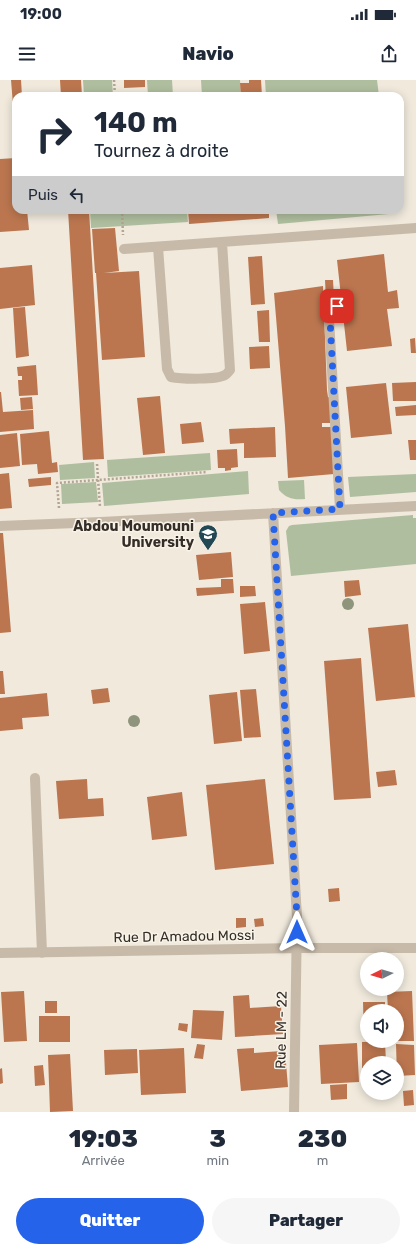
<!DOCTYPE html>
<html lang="fr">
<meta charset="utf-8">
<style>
:root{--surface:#fff;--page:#f6f6f7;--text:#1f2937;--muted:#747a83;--accent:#2563eb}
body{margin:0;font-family:Rubik,sans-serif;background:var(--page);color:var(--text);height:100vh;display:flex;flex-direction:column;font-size:15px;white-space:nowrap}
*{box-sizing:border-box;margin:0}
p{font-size:13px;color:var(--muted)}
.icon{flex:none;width:22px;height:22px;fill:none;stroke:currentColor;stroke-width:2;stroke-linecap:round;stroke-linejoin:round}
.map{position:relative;height:1032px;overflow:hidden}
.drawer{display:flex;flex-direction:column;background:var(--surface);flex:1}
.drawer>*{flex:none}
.hud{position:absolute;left:12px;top:12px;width:392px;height:122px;border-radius:12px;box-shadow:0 2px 10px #0003;background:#fff;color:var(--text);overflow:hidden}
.needle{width:26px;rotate:265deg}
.fabs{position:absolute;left:360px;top:872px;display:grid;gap:8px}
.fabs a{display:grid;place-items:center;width:44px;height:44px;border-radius:50%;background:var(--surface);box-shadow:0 2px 10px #0003;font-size:20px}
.pin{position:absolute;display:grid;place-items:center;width:34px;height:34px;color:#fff;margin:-17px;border-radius:8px;box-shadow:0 2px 6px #0006}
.me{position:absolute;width:44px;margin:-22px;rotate:0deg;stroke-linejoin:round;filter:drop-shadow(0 0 3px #0008)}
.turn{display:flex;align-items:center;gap:14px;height:84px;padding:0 16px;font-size:18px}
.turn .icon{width:52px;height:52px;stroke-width:2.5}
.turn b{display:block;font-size:28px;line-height:34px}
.then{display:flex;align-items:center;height:38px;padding:0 16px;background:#0003;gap:8px;font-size:15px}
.eta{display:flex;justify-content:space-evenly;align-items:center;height:68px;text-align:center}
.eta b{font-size:24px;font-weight:800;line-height:28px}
.button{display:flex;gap:8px;margin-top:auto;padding:8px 16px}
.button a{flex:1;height:46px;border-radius:24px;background:var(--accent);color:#fff;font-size:16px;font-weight:800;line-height:46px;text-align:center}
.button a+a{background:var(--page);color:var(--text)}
.status{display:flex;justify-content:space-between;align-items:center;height:28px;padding:0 20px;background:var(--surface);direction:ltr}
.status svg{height:11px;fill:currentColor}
header{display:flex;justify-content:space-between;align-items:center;height:52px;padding:0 16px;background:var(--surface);font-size:18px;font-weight:800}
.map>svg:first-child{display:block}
.green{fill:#afbe9e}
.building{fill:#bb764f}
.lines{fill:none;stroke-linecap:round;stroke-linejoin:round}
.path{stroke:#b2a594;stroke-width:2.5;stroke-dasharray:2 2;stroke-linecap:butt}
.minor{stroke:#c7baa9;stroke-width:10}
.tree{fill:#8f957c}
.route{stroke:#2563eb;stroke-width:7;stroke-dasharray:0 12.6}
.labels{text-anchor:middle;stroke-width:3;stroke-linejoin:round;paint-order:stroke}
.poi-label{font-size:14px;font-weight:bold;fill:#352e28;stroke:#f8f3e8;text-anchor:end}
.street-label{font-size:14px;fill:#352e28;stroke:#f8f3e8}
</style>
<div class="status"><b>19:00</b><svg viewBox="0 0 49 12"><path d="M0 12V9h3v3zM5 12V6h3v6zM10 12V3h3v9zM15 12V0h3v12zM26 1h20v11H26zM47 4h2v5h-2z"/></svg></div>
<header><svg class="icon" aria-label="menu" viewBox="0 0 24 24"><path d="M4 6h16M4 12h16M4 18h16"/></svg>Navio<svg class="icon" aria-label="share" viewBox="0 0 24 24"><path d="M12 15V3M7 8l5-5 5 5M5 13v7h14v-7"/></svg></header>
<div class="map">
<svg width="416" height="1032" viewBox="0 0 416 1032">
<rect width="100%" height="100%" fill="#f0e9dc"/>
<path class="green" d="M83 0H112L113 16H84Z
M147 0H172L173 16H148Z
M201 0H240L241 16H202Z
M265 0H377L379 16H266Z
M90 130H187L188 142 91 148Z
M276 130H389V134L278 144Z
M210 373 211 390 108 397 107 380Z
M94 382 95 398 60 400 59 385Z
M248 391 249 414 104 426 102 403Z
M416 394V412L350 417 348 397Z
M304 400 305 419C294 420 287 419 279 410L278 401Z
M96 402 98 422 62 424 61 404Z
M413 435V438H416V484L291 496 286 451 289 446 292 445Z"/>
<path class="building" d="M11 0H21L22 16H16V49H15Z
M60 0H81L82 16H61Z
M124 0H145V7L124 8Z
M249 0H261L262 16H241L240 3H249Z
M16 78V130H27L29 150 0 152V79Z
M68 130H89L104 379 83 380Z
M188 130H269V138L189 144Z
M115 148 119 191 104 193 139 191 145 277 102 280 96 193H95L92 149Z
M384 174 388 212 397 210 399 228 387 229 392 266 347 271 337 180Z
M262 176 265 224 251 225 248 177Z
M32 185 35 225 0 229V188Z
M325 200H333L334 219H326Z
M323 206 327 310 328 317 331 318 332 343H322V347H331L334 394 288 398 285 346 274 213Z
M25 227 29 276 16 278 13 228Z
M269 230 270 262H259L257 231Z
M415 258 416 273H411L410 259Z
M269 266 270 288 250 289 249 267Z
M36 285 38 315 19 316 18 300H22V296H18L17 287Z
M416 302V321H393L392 303Z
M386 303 392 354 351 358 346 307Z
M0 312H1L3 332 33 330 34 349 0 352Z
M160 316 165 373 143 375 137 318Z
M32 317 33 329 21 330 20 318Z
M416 325V335L396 336 395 327Z
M201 342 204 362 182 364 180 344Z
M275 347 276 377 244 378V363L230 364 229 349Z
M49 351 52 383 57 382 58 392 38 394 37 384 22 385 20 354Z
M17 353 20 386 0 388V355Z
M408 360H416V380H410Z
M237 369 238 387 231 388V390L225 391V388H218L217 370Z
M9 393 12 428 0 429V394Z
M51 397V405L29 407 28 399Z
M0 453H3L11 552 0 553Z
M231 472 233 497 199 500 196 475Z
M221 499H233L234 513 197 516 196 508 221 507Z
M359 500 361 515 345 517 344 501Z
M240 506H255L256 516 240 517Z
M265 522 270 571 244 574 240 524Z
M408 544 415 617 376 621 368 548Z
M361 578 371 718 334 720 324 581Z
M0 591H3L5 614H0Z
M108 608 110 622 93 624 91 610Z
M256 609 261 657 244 658 240 610Z
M237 612 242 661 214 664 209 615Z
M47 613 49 636 22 638 23 649 0 651V618Z
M395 690 397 705 378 707 376 692Z
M87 699 88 719 103 718 104 736 59 739 56 701Z
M265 699 274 784 215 790 206 705Z
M182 712 187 756 152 760 147 717Z
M339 808 340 821 329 822 328 809Z
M236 838H246V847L236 848Z
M263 838 264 846 255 847 254 839Z
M24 911 27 961 4 962 1 912Z
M412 911 414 961H397V931H388L387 912Z
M249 915 250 928 281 926 283 954 235 957 233 916Z
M45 921H57V933H45Z
M363 922H385V931H367V958H364Z
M193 930 224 931 222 960 191 958Z
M39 936H70V962H39Z
M179 943 188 944 187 952 178 950Z
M385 961 386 983H367V988H362V962Z
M357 963 359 1002 321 1004 319 965Z
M197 964 205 965 203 979 194 978Z
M396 964 414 965 415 995 397 996Z
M184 968 186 1013 141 1015 139 970Z
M254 968V973L281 971 282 983H286L288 1007 241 1011 237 969Z
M137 969 138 993 105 995 104 970Z
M70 974 73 1031 50 1032 48 975Z
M43 985 45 1005 35 1006 34 986Z
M2 988 3 1003 0 1004V989Z
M347 1004V1019L331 1020 330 1005Z
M413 1010 414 1025 404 1026 403 1011Z"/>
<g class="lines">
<path class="path" d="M114 0 115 16
M122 130 123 155
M97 384 100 427
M59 428 57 403 207 392"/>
<path class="minor" d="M158 167 167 289 171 297C181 299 217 300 225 295 227 294 228 292 230 290L222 162
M124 169 416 148
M337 227 330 231 329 239 340 429
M273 433 297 837 294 1032
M0 446 101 442 416 426
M35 698 42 873
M0 873 297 868H416"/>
</g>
<g class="tree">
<circle cx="348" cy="524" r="6"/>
<circle cx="134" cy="641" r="6"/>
</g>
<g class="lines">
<path class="route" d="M297 852V837L273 433 340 429 330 239V231L337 226"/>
</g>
<defs>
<symbol id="university-pin" viewBox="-11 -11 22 30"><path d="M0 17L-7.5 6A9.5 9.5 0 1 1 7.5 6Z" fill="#224953" stroke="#f8f3e8"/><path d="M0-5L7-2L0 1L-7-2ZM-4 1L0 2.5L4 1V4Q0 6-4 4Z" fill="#fff"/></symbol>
</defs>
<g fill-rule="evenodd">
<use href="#university-pin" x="197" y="443" width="22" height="30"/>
</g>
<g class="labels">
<g class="poi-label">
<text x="194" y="451">Abdou Moumouni<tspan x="194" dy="16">University</tspan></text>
</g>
<g class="street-label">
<text transform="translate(184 856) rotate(-1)" y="5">Rue Dr Amadou Mossi</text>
<text transform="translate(281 950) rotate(-89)" y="5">Rue LM - 22</text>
</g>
</g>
</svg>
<div class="fabs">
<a><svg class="needle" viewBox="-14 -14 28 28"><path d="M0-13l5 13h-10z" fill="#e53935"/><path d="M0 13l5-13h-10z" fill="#747a83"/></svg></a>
<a><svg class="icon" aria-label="sound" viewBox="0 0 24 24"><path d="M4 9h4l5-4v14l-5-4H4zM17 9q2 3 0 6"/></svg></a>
<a><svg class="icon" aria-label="layers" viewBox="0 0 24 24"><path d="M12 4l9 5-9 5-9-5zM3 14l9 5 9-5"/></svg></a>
</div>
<div class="pin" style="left:337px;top:226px;background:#d93025"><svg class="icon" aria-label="arrive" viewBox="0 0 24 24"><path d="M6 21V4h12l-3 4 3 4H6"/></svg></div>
<svg class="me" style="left:297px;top:852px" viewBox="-20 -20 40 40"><path d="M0-17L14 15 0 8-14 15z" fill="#2563eb" stroke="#fff" stroke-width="4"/></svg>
<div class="hud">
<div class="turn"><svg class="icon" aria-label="right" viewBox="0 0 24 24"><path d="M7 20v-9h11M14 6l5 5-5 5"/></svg><div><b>140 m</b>Tournez à droite</div></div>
<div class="then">Puis<svg class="icon" aria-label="left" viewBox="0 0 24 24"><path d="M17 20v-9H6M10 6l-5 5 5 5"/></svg></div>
</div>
</div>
<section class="drawer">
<div class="eta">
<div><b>19:03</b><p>Arrivée</p></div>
<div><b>3</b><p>min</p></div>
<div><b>230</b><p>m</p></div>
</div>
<div class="button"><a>Quitter</a><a>Partager</a></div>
</section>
